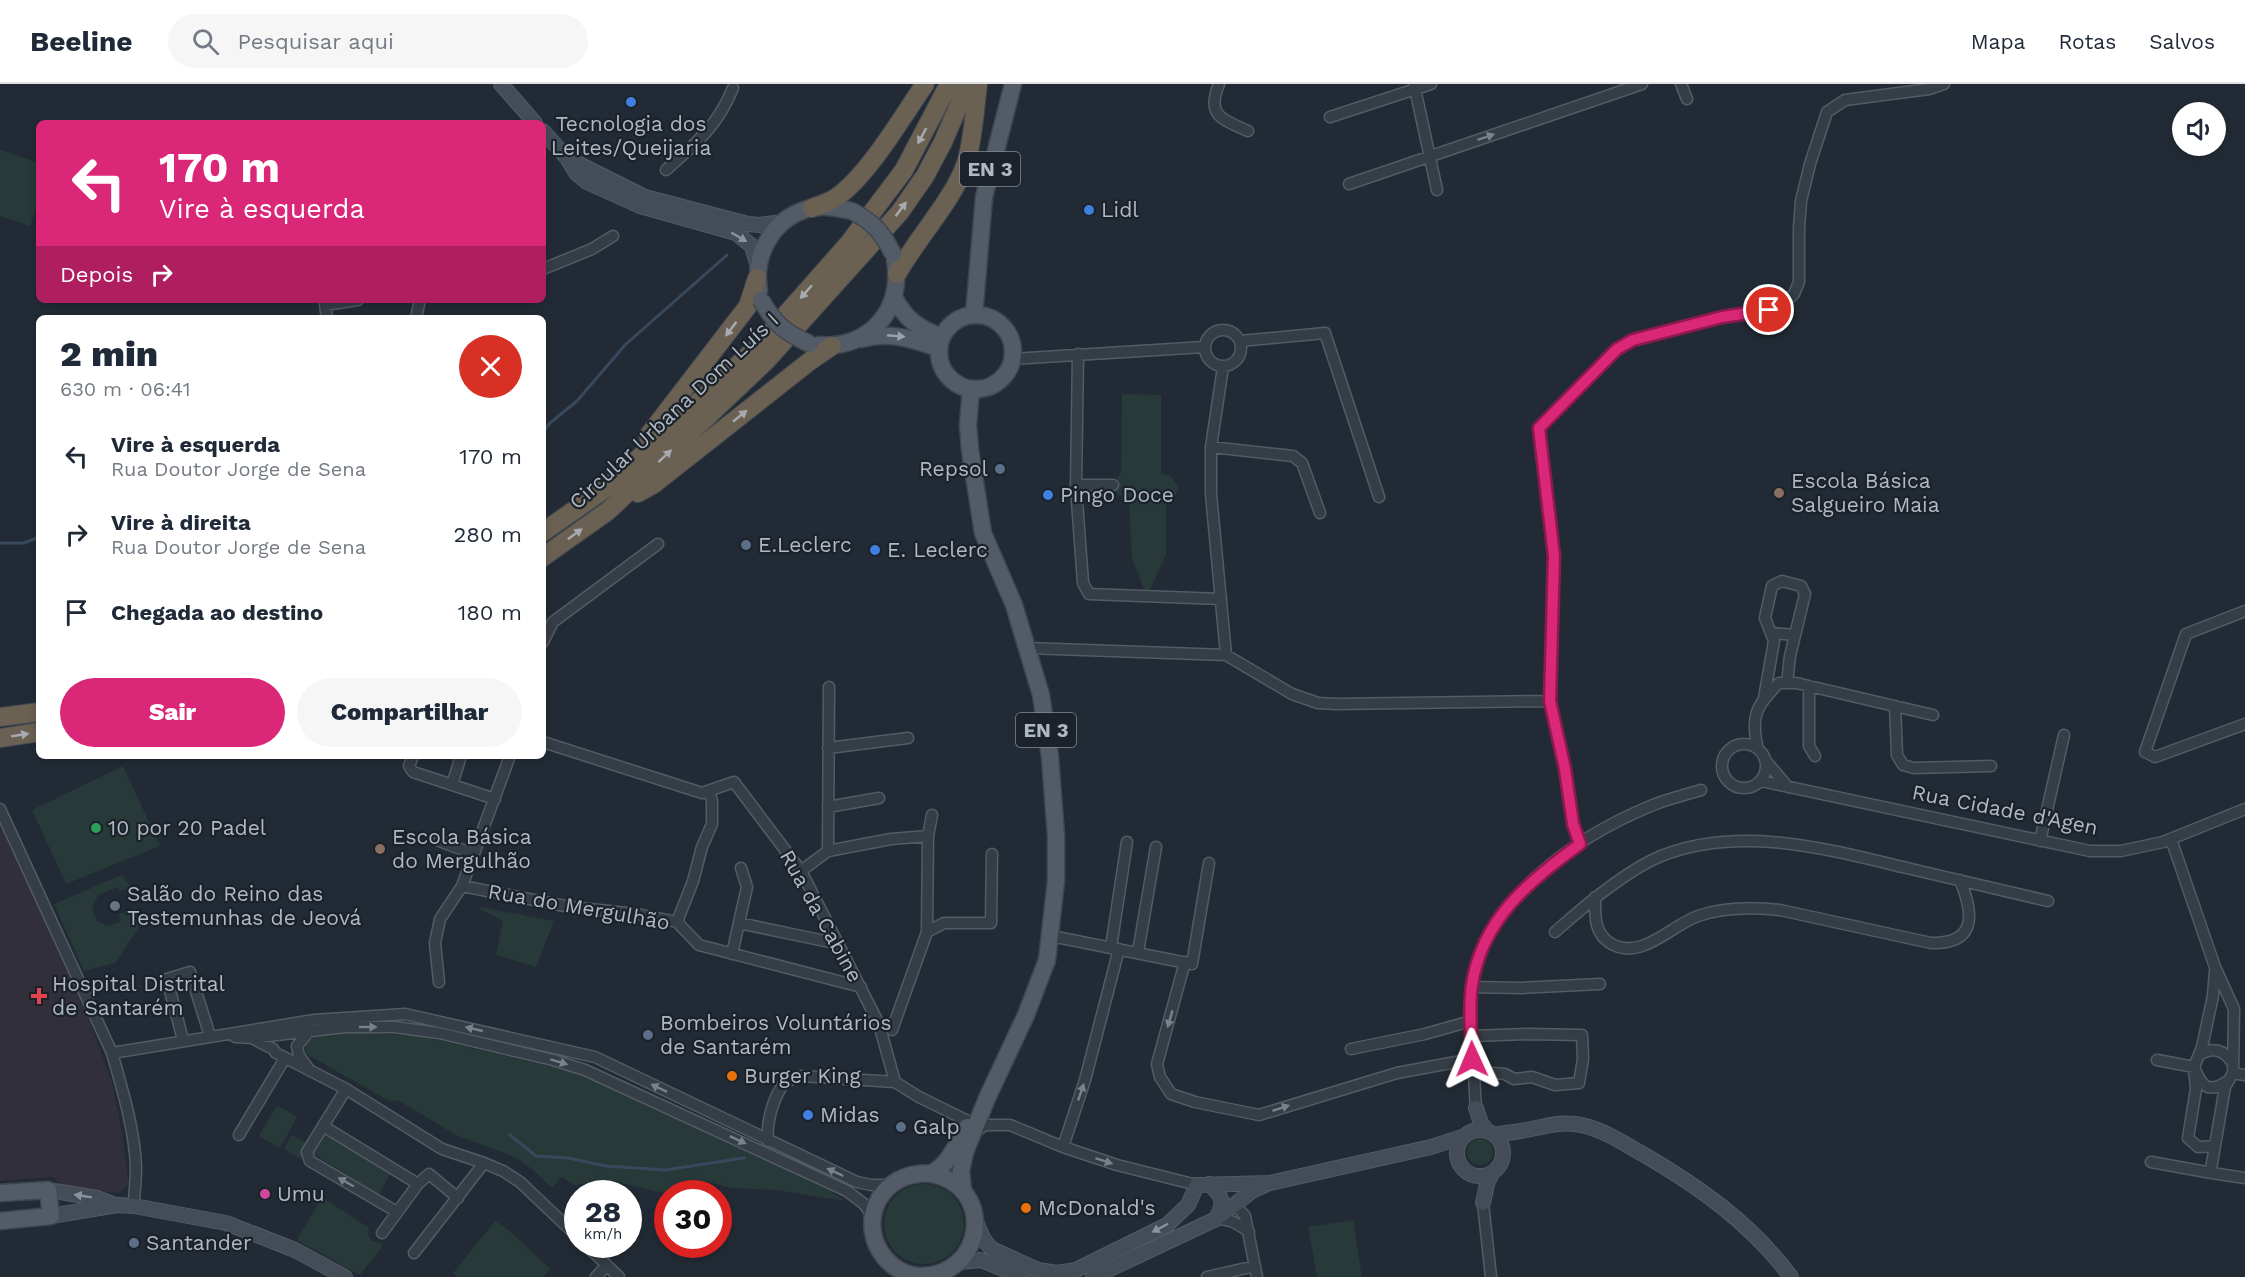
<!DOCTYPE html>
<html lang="pt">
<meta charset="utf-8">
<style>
:root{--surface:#fff;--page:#f6f6f7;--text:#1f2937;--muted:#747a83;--line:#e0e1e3;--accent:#db2777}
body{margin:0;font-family:"Work Sans",sans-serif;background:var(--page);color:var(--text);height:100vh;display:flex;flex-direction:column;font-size:22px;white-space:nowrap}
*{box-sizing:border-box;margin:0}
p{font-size:20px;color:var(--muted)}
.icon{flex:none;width:33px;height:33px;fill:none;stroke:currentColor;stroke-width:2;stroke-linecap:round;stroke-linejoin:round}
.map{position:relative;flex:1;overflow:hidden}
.details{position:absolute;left:36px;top:231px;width:510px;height:444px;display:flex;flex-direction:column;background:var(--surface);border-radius:9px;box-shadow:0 3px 9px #0003}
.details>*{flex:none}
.guide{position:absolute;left:36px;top:36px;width:510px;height:183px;border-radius:9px;box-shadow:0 3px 9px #0003;background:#db2777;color:#fff;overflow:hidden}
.controls{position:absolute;left:2172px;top:18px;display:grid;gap:12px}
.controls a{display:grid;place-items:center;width:54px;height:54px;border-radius:50%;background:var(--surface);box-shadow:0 3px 9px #0003;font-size:30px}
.speed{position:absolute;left:564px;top:1096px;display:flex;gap:12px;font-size:30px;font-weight:700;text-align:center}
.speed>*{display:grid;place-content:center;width:78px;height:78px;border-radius:50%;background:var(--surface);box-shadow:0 3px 9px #0003;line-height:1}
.speed small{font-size:15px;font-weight:400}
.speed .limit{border:9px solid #d22;background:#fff;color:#111}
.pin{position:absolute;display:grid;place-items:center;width:51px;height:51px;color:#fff;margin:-26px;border:3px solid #fff;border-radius:50%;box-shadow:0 2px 6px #0007}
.me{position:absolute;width:66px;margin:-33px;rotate:359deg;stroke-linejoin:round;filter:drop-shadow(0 0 4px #0008)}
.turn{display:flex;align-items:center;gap:21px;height:126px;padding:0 24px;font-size:27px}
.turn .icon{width:78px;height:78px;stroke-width:2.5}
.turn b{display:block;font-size:42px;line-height:51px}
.then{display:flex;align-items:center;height:57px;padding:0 24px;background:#0003;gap:12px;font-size:22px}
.round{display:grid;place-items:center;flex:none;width:63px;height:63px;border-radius:32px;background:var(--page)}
.head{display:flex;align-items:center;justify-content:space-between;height:102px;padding:0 24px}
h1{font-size:36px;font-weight:800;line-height:45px}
.cta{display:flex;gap:12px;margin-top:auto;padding:12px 24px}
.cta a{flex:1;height:69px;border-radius:36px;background:var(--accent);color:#fff;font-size:24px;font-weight:800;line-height:69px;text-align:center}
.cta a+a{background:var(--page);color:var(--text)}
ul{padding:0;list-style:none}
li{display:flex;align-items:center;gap:18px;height:78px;padding:0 24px}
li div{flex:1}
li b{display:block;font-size:22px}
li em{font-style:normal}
header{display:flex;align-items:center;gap:36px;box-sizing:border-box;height:84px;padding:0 30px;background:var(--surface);border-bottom:2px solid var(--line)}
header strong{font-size:28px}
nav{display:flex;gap:33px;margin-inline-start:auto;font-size:21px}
.search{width:420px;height:54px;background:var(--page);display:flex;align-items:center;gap:15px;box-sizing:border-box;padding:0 21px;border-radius:33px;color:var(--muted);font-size:22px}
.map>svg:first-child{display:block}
.medical{fill:#31303a}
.green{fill:#273938}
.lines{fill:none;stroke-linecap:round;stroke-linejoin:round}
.stream{stroke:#39495d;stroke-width:3}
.street-casing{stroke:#535b63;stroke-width:13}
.secondary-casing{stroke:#535b63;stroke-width:16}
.primary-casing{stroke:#3f464f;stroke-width:19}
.highway-casing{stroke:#404850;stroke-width:20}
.street{stroke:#353d46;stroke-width:10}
.secondary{stroke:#444c58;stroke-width:14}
.primary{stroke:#535c66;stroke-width:16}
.highway{stroke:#6b6153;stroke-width:18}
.primary-bridge-casing{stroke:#3f464f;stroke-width:19;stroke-linecap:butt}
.primary-bridge{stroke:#535c66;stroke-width:16}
.oneway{fill:#a6abb1}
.oneway2{fill:#79818a}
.oneway3{fill:#8a929d}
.oneway4{fill:#99a1ab}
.route-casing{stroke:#8e194d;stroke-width:15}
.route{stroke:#db2777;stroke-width:10}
.shop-dot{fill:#3f7fe0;stroke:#1b222a;stroke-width:2}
.service-dot{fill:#5c6f8a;stroke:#1b222a;stroke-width:2}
.education-dot{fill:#8d6e63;stroke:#1b222a;stroke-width:2}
.leisure-dot{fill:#2e9e5b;stroke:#1b222a;stroke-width:2}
.worship-dot{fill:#6b7280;stroke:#1b222a;stroke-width:2}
.health-dot{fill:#e0444e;stroke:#1b222a;stroke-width:2}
.food-dot{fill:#e8710a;stroke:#1b222a;stroke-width:2}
.hotel-dot{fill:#d1479c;stroke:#1b222a;stroke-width:2}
.labels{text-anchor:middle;stroke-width:4.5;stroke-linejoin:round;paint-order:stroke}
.shield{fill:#1b222a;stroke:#838b94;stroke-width:1.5}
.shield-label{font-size:20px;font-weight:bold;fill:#b0b8c2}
.poi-label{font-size:21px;fill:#b0b8c2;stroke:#1b222a;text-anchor:start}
.street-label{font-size:21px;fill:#b0b8c2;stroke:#1b222a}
</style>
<header>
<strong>Beeline</strong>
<div class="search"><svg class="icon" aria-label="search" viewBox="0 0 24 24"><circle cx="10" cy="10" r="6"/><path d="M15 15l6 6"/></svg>Pesquisar aqui</div>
<nav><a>Mapa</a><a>Rotas</a><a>Salvos</a></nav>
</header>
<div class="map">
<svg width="2245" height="1193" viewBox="0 0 2245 1193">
<rect width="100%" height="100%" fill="#222b35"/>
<path class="medical" d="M0 733 91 941 112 999 122 1048 128 1096 127 1102 119 1109 64 1103 53 1093 0 1097Z"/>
<path class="green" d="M0 66 39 79V116L30 142 0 132Z
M1122 310 1161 311V390L1170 391 1179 403 1174 415 1166 416V471L1147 512 1132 475 1129 412 1118 411 1113 401 1121 388Z
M123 682 160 762 66 800 32 726Z
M122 791 131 803 120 807 117 803 98 811 92 825 97 837 107 842 121 838 119 830 136 823 141 835 138 845 115 879 84 887 54 820Z
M480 823 554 837 536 883 496 871 503 837 478 824Z
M321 945 424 953 584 990 830 1107 845 1117 777 1106 732 1104 708 1098 667 1110 611 1096 575 1101 562 1093 552 1104 532 1085 515 1073 456 1051 398 1016 391 1018 306 970C304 955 309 952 321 945Z
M277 1021 297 1033 280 1064 259 1052Z
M323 1046 391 1088 379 1111 309 1067Z
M292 1051 309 1061 301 1075 284 1065Z
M1467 1068a13 13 0 1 1 26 0a13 13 0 1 1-26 0Z
M884 1140a40 40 0 1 1 80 0a40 40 0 1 1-80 0Z
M322 1113 369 1144 368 1150 372 1157 384 1160 360 1191 297 1156Z
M1353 1136 1362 1193H1317L1308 1143Z
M495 1137 510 1147 550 1185 542 1193H458L453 1189Z"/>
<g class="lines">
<path class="stream" d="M543 348 550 339 577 317 625 261 727 171
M0 459H24L39 453
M510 1051 536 1072 568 1074 606 1082 665 1086 744 1074"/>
<defs>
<path id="street" d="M1219 0C1206 32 1222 35 1248 47
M1414 0 1437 106
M1681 0 1687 15
M1330 33 1431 0
M666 86C697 58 717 43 733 4
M1349 100 1642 0
M543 185 592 165 613 152
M327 234 325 221 358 216
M416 234 420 216
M1205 264a18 18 0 1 1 36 0a18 18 0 1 1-36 0Z
M1240 257 1325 249 1379 413
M1078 270 1076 404 1083 499 1089 510 1221 515
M1013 275 1204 263
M1223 283 1211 363V410L1226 571
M1211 363 1293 372 1302 379 1320 429
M1076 401H1113
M2245 527 2186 550 2145 668 2155 673 2245 640
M1771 549 1795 551
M543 558 553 538 658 460
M1027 564 1226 571 1292 610 1318 619 1336 620 1550 617
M1809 602V662L1815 672
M1764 614 1774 557 1765 534 1772 502 1782 497 1801 502 1805 510 1790 572 1787 599
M1895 622 1897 671 1903 681 1914 684 1991 682
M543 658 702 709 734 698 801 787 879 940 895 998 919 1013 970 1038
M1722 682a22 22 0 1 1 44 0a22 22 0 1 1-44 0Z
M828 664 908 654
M1758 665C1750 632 1756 622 1779 599H1796L1933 631
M413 672 409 682 413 688 495 715
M1765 676 1788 703
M1761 697 2090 767H2121L2163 758 2245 725
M452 701 461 672
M828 723 879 714
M0 725 112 969C122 1004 135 1047 136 1084 136 1097 134 1109 134 1122
M2171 755 2215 883 2234 925 2233 989
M439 757 474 770
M2040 757 2064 651
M1580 760 1573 740 1565 685 1550 617 1554 472 1539 344 1617 265 1633 256 1722 233 1769 226 1783 220 1794 210 1799 198V144L1801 117 1810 80 1827 28 1845 16 1929 5 1944 0
M828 767 829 603
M801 787 828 767 891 755 928 752
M462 802 570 823 637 830 677 838 699 861 861 903
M1595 813C1595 831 1594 849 1610 859 1640 878 1670 842 1698 832 1725 823 1752 823 1780 826L1931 859C1977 860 1974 830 1960 796
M677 838 693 797 702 763 712 740V717L709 707
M739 839 839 860
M927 848 944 839H991L992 770
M1555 848C1584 822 1625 787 1661 772 1741 740 1831 766 1911 785 1957 796 2002 806 2048 817
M1051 852 1192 880 1209 779
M1111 863 1127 758
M1138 868 1156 763
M732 870 747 803 741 784
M1185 878 1157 980 1160 993 1171 1010 1195 1018 1259 1031 1397 989 1472 975
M439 898 435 859 440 835 462 802 510 672
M1472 903 1521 904 1600 900
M892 946 927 848 928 752 932 731
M1472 952 1528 950 1582 951 1583 975 1579 999 1555 1001 1532 993 1514 995 1505 990 1494 989
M235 953 252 954 345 943H394L439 949 553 976 585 986 847 1107 864 1120 873 1133
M252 954 273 965 276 969 346 1005 442 1065 484 1079 503 1087 520 1098 578 1153
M183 956 167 895 190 888 210 952
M1351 965 1425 950 1471 937
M112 969 314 936 405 930 595 973 857 1098 871 1101H891
M2199 971C2213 962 2225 966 2233 980
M2157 976 2194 983C2202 1003 2208 1010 2228 997
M308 984 299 972 297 962 310 946
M2245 991 2233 989 2225 1003 2211 1085 2212 1089 2245 1094
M346 1005 307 1068 310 1077 397 1128
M1476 1024C1474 1000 1474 975 1472 951 1471 935 1470 917 1472 901 1486 814 1577 752 1653 721 1668 715 1685 711 1701 706
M323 1042 418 1100
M974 1049 985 1041H1010L1063 1063 1117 1081 1197 1101
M239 1051 285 974
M768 1057C766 1040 773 1014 783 1001 787 996 795 994 801 992L895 998
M2215 1062 2198 1063 2188 1054 2196 1005 2194 983 2202 963 2213 912 2215 887
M1063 1063 1085 996 1119 865
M2151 1078 2212 1089
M1483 1119 1491 1193
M1235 1121 1245 1132 1257 1193
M1216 1135C1230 1135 1237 1139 1249 1148
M382 1149 418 1100 429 1090 458 1114
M586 1161 619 1193
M414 1169 484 1079
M596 1193 607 1181
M1207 1193 1255 1182"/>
<path id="secondary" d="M501 0 535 39
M543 47 567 74 576 89 587 98 640 122 736 149 752 162 758 183
M567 74 645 113 748 140 759 141 783 138
M1476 1024 1481 1039 1487 1047
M1457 1069a23 23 0 1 1 46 0a23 23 0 1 1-46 0Z
M1494 1051C1505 1049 1515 1048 1526 1046 1543 1043 1556 1038 1575 1040 1599 1043 1620 1057 1641 1069 1698 1102 1751 1139 1791 1193
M1209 1100C1222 1111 1225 1118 1217 1133
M48 1106 97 1114 115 1121
M1483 1119 1487 1100 1492 1089
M51 1132 117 1121 134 1122 226 1139 295 1166 345 1193
M975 1135C980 1147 983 1159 994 1166L1038 1186 1057 1189 1076 1186 1167 1141 1188 1121 1197 1101 1270 1099 1431 1063 1462 1053
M959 1178 981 1176 1023 1193
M1093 1193 1216 1135 1252 1107 1265 1101"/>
<path id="primary" d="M759 206C753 169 774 133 811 124 825 121 838 124 852 127
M894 213C905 235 919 245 942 253
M939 268a37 37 0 1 1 74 0a37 37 0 1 1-74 0Z
M974 231 984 113 1013 0
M861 255C889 247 912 255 939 264
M819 261C869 266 904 225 895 177
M931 1090C997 1102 985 1193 919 1192 906 1191 893 1184 884 1173 872 1158 869 1138 876 1121 883 1104 899 1092 918 1090 922 1089 928 1090 931 1089 948 1083 958 1057 967 1043
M963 1107 961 1087 965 1068 988 1012 1026 931 1047 876 1056 797V752L1050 673 1041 611 1014 521 983 449 970 366 968 341 971 305
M0 1109 48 1106 51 1132 0 1137"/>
<path id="highway" d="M812 124C820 121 830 118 837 113 869 90 902 33 925 0
M897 190C917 154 954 115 966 79 973 57 975 23 978 0
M648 352 748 222 757 194
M638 409 654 400 810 277 832 262
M543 448 609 402 760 260 849 159 904 86 949 0
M543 473 608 427 766 277 900 128 925 92 943 58 968 0
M0 633 39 628
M0 654 39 648"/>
</defs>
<use href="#street" class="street-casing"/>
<use href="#secondary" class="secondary-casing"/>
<use href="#primary" class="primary-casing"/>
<use href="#highway" class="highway-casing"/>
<use href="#street" class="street"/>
<use href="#secondary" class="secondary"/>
<use href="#primary" class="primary"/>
<use href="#highway" class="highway"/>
<defs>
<path id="primary-bridge" d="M852 127C874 139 882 148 893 170
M761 216C775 240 784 248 810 260"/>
</defs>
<use href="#primary-bridge" class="primary-bridge-casing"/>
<use href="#primary-bridge" class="primary-bridge"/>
</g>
<defs><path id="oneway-solid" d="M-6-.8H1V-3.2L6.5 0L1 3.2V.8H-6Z" transform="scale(1.5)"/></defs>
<g class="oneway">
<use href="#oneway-solid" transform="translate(922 52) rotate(118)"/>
<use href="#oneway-solid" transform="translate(901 125) rotate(-53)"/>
<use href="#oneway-solid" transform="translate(806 208) rotate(131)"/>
<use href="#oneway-solid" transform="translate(731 245) rotate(127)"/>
<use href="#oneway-solid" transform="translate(740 332) rotate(-39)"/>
<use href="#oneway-solid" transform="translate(665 372) rotate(-43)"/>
<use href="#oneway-solid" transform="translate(575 450) rotate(-36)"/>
<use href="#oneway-solid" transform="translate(20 651) rotate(-9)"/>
</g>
<g class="oneway2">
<use href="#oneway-solid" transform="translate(1486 53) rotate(-19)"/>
<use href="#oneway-solid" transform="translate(1170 935) rotate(106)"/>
<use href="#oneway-solid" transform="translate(368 943)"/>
<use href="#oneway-solid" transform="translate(474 945) rotate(-167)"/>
<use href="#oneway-solid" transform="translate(559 978) rotate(17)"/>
<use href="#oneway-solid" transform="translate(659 1004) rotate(-154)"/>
<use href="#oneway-solid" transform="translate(1081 1008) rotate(-71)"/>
<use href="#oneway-solid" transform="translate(1281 1024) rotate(-18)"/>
<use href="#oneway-solid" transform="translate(738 1056) rotate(25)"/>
<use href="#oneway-solid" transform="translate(1104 1077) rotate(18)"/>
<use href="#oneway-solid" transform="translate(835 1088) rotate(-155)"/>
<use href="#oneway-solid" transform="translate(346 1098) rotate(-150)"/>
</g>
<g class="oneway3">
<use href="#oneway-solid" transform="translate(739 153) rotate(30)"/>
<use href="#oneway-solid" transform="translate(83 1112) rotate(-171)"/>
<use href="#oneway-solid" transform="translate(1160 1144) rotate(152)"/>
</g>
<use class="oneway4" href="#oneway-solid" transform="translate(896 252) rotate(5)"/>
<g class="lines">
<defs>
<path id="route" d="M1472 975C1472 951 1468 925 1472 901 1482 835 1529 797 1580 760L1573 740 1565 685 1550 617 1554 472 1539 344 1617 265 1633 256 1722 233 1769 226"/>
</defs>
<use href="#route" class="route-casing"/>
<use href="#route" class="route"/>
</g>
<g class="shop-dot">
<circle cx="631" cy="18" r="6"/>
<circle cx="1089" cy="126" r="6"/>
<circle cx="1048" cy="411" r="6"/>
<circle cx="875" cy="466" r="6"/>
<circle cx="808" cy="1031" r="6"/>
</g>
<g class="service-dot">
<circle cx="1000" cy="385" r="6"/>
<circle cx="746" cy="461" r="6"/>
<circle cx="648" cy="951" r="6"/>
<circle cx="901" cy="1043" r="6"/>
<circle cx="134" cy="1159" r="6"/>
</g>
<g class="education-dot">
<circle cx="1779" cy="409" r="6"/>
<circle cx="380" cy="765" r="6"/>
</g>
<circle class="leisure-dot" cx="96" cy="744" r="6"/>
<circle class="worship-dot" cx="115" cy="822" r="6"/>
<path class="health-dot" d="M36 903h6v6h6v6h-6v6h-6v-6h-6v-6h6z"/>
<g class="food-dot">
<circle cx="732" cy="992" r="6"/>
<circle cx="1026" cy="1124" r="6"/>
</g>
<circle class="hotel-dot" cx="265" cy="1110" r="6"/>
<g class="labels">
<g class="shield">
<rect x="960" y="68" width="60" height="34" rx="4.5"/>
<rect x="1016" y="629" width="60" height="34" rx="4.5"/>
</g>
<g class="shield-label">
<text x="990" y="92">EN 3</text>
<text x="1046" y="653">EN 3</text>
</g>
<g class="poi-label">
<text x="631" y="47" text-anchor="middle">Tecnologia dos<tspan x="631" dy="24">Leites/Queijaria</tspan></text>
<text x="1101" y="133">Lidl</text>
<text x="988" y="392" text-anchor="end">Repsol</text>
<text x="1791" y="404">Escola Básica<tspan x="1791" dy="24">Salgueiro Maia</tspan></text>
<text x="1060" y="418">Pingo Doce</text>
<text x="758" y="468">E.Leclerc</text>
<text x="887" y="473">E. Leclerc</text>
<text x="108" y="751">10 por 20 Padel</text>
<text x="392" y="760">Escola Básica<tspan x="392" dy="24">do Mergulhão</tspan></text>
<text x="127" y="817">Salão do Reino das<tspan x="127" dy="24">Testemunhas de Jeová</tspan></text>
<text x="52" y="907">Hospital Distrital<tspan x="52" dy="24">de Santarém</tspan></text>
<text x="660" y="946">Bombeiros Voluntários<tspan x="660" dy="24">de Santarém</tspan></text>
<text x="744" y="999">Burger King</text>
<text x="820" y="1038">Midas</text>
<text x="913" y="1050">Galp</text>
<text x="277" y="1117">Umu</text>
<text x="1038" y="1131">McDonald's</text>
<text x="146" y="1166">Santander</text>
</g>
<g class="street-label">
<text transform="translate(674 327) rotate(-43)" y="7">Circular Urbana Dom Luís I</text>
<text transform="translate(2005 726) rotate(11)" y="7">Rua Cidade d'Agen</text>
<text transform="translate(579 823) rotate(10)" y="7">Rua do Mergulhão</text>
<text transform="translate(821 832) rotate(61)" y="7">Rua da Cabine</text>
</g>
</g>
</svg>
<div class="controls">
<a><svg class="icon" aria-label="sound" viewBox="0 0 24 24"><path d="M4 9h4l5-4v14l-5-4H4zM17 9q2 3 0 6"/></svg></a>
</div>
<div class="speed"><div>28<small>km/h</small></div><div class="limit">30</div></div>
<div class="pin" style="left:1769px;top:226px;background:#d93025"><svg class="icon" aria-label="arrive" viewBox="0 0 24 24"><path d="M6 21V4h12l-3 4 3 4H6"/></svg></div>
<svg class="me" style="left:1472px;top:975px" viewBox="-20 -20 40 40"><path d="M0-17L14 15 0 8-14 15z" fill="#db2777" stroke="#fff" stroke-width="4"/></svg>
<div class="guide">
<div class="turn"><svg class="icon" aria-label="left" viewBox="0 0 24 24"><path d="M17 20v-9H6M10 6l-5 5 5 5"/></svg><div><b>170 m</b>Vire à esquerda</div></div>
<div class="then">Depois<svg class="icon" aria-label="right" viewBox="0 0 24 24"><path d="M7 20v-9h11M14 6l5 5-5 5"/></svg></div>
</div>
<section class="details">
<div class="head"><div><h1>2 min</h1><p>630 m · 06:41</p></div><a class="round" style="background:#d93025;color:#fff"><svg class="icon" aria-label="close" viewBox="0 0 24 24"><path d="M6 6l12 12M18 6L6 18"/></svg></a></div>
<ul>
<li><svg class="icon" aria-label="left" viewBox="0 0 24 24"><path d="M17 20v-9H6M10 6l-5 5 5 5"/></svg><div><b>Vire à esquerda</b><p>Rua Doutor Jorge de Sena</p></div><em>170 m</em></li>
<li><svg class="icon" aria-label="right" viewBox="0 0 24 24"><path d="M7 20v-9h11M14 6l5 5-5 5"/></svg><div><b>Vire à direita</b><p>Rua Doutor Jorge de Sena</p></div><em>280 m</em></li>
<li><svg class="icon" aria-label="arrive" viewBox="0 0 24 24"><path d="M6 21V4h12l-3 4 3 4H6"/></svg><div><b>Chegada ao destino</b></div><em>180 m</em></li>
</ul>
<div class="cta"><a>Sair</a><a>Compartilhar</a></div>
</section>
</div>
